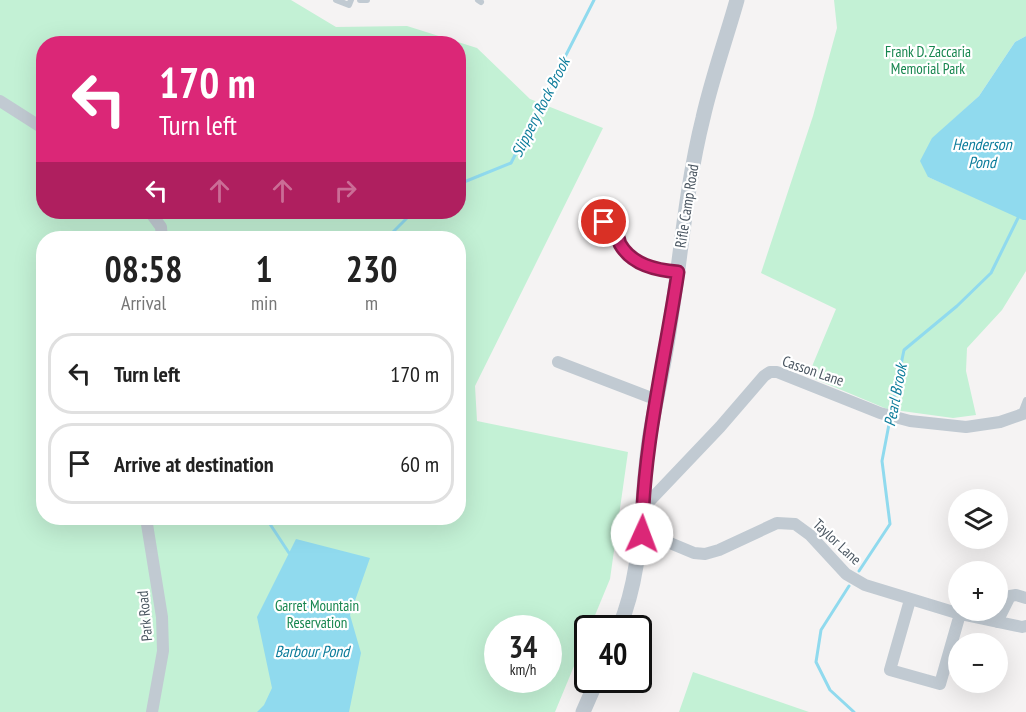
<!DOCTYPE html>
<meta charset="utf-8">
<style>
:root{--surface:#fff;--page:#f6f6f6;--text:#222;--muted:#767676;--line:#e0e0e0}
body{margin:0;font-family:"PT Sans Narrow",sans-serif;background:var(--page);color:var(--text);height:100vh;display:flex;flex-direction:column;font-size:22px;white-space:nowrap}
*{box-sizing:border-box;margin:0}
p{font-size:20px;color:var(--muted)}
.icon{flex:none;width:33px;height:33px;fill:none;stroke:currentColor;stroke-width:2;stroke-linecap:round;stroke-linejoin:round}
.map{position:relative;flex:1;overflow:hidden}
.sheet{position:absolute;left:36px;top:231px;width:430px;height:294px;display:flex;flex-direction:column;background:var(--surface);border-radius:24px;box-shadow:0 6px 24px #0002}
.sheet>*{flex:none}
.banner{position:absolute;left:36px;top:36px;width:430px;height:183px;border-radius:24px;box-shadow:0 6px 24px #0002;background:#db2777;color:#fff;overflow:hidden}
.buttons{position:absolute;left:948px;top:489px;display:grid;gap:12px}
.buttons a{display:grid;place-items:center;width:60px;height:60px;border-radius:50%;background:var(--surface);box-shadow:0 6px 24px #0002;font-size:30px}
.speed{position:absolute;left:484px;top:615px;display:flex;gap:12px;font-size:30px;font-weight:700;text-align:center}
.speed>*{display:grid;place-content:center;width:78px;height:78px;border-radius:50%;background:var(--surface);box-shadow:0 6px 24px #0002;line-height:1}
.speed small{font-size:15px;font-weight:400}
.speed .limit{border:3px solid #111;border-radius:9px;background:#fff;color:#111}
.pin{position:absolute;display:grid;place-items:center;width:51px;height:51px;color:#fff;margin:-26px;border:3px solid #fff;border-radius:50%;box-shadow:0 2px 6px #0007}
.me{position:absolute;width:66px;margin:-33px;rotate:2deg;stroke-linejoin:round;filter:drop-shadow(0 0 4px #0008)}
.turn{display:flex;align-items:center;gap:21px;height:126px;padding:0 24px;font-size:27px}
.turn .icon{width:78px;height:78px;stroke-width:2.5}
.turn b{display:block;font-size:42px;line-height:51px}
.lanes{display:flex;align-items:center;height:57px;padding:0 24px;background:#0003;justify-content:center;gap:30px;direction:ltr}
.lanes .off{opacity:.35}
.eta{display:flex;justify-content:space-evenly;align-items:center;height:102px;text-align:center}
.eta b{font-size:36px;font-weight:700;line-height:42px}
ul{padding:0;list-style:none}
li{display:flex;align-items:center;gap:18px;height:81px;margin:0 12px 9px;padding:0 12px;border:3px solid var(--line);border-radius:24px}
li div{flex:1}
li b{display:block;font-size:22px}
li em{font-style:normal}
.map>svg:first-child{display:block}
.green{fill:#c3f1d5;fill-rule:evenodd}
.water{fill:#90daee}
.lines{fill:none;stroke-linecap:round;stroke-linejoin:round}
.stream{stroke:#90daee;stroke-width:3}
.service{stroke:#c1cad2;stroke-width:6}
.minor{stroke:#c1cad2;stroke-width:12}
.tertiary{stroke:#c1cad2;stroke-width:15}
.route-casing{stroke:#8e194d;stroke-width:15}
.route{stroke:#db2777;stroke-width:10}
.labels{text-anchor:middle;stroke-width:4.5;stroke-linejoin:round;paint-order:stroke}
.park-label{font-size:15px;fill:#17864f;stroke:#fff}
.street-label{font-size:15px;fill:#4a5661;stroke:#fff}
.water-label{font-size:16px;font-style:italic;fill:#0c7c9b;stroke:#fff}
</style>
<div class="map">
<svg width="1026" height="712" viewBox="0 0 1026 712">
<rect width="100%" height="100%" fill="#f5f3f3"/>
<path class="green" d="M0 0H291L336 27 407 26 477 48 530 99 603 128 475 386 477 421 628 452 610 579 555 712H0ZM44 44H459V212H44ZM44 238H459V518H44ZM498 628H549V680H498Z
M834 0H1026V36L1015 42 979 96 933 138 928 177 1026 220V271L1002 310 967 348 966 371 976 415 953 418 887 409 808 376 836 309 761 273 813 116 837 28Z
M693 672 809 712H679Z"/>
<path class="water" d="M1026 36V220H1023L928 177 920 161 932 138 979 96 1015 42Z
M296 539 370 558 350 615 361 653 349 712H257L264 705 272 688 257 617Z"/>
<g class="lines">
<path class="stream" d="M459 184 511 163 594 0
M387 238 413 212
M891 412 904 350 957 306 991 273 1018 218
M266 518 289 553
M859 571 890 524 882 461 890 419
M849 586 821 630 816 662 830 690 854 712"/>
<path class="service" d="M336 0 349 5 351 0
M360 0H367
M478 0 481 2
M604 222C608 226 615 231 617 236 622 245 616 237 621 245 634 265 655 270 677 272
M1021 413 1026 400"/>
<path class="minor" d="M0 101 44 129
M150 212 161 227 162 238
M558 362 657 400
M643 508 720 427 764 376 770 372H777L880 413 910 421 966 427 1000 422 1026 413
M146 518 162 617 163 651 152 712
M642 534 670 543 694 553 705 554 719 550 777 523 795 524 810 535 846 574 865 585 960 614 1022 627 1026 626
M910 600 890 670 940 684 960 614
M997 622 1010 596 1016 595 1026 598"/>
<path class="tertiary" d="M619 628C644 568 640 504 649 441 655 402 665 363 670 325 681 256 686 186 703 118 712 78 726 39 737 0
M583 712 597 680"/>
</g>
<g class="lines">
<defs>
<path id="route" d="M604 222C608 226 614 231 617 236 619 238 619 242 620 244 632 265 656 270 678 272 665 359 643 446 642 534"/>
</defs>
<use href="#route" class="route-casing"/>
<use href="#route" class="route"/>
</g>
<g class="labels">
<g class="park-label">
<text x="928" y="57">Frank D. Zaccaria<tspan x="928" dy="17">Memorial Park</tspan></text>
<text x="317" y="611">Garret Mountain<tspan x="317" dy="17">Reservation</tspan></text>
</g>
<g class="street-label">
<text transform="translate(687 206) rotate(-81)" y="5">Rifle Camp Road</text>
<text transform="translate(813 371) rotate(19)" y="5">Casson Lane</text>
<text transform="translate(837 542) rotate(43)" y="5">Taylor Lane</text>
<text transform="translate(145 616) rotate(-95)" y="5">Park Road</text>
</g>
<g class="water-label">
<text transform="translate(540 107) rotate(-63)" y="6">Slippery Rock Brook</text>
<text x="982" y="150">Henderson<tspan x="982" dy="18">Pond</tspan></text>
<text transform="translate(895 395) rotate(-79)" y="6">Pearl Brook</text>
<text x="312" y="657">Barbour Pond</text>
</g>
</g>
</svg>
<div class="buttons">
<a><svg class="icon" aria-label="layers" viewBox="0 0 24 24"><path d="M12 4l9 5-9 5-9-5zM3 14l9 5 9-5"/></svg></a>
<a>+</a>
<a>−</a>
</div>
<div class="speed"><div>34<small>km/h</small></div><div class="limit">40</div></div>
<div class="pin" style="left:604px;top:222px;background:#d93025"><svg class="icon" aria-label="arrive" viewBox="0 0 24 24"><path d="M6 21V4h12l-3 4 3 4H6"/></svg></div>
<svg class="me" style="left:642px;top:534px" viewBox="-20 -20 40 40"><circle r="19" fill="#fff"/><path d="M0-13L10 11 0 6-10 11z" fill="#db2777"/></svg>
<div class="banner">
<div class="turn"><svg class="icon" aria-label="left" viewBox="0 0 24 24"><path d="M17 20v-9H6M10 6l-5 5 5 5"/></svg><div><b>170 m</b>Turn left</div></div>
<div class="lanes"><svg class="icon" aria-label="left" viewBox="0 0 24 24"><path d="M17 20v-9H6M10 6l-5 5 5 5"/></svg><svg class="icon off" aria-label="ahead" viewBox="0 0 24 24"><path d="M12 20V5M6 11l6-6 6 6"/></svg><svg class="icon off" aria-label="ahead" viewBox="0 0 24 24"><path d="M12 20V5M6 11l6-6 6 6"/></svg><svg class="icon off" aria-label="right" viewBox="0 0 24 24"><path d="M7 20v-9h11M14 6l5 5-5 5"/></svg></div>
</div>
<section class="sheet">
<div class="eta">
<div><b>08:58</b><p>Arrival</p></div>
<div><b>1</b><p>min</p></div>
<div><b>230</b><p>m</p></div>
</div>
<ul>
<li><svg class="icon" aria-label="left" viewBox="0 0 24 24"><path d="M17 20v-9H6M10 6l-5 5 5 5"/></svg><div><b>Turn left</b></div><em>170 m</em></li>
<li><svg class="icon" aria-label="arrive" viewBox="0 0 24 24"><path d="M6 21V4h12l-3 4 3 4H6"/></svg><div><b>Arrive at destination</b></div><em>60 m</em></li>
</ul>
</section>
</div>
